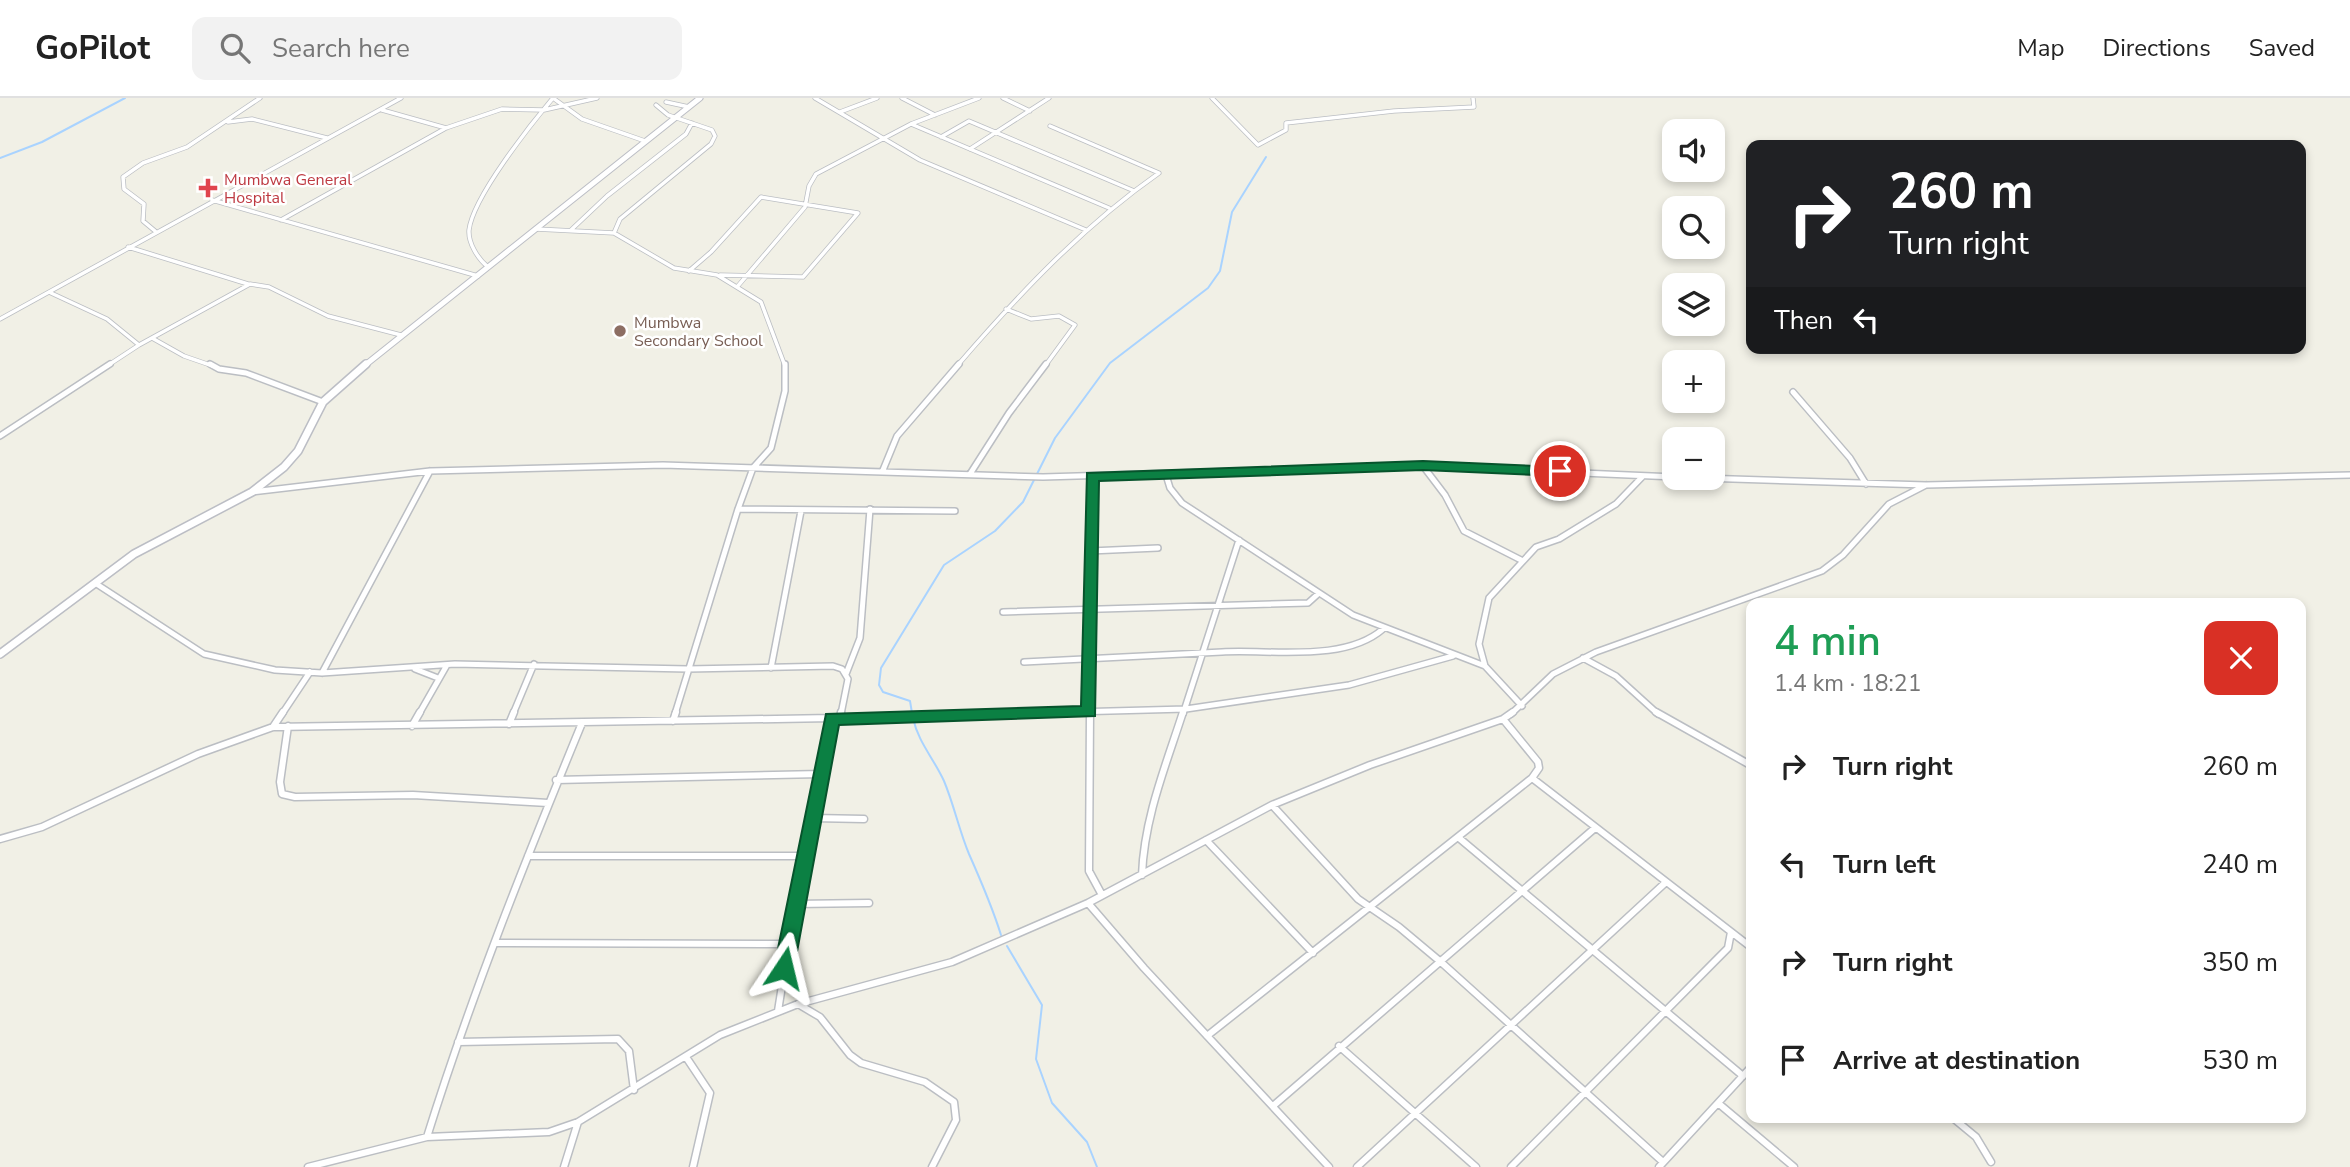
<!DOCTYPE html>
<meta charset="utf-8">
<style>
:root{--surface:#fff;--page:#f2f2f2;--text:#222;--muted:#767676;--line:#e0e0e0}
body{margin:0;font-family:"Nunito Sans",sans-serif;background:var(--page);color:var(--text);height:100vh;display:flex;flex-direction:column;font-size:26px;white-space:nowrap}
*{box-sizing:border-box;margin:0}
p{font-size:23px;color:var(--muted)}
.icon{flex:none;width:38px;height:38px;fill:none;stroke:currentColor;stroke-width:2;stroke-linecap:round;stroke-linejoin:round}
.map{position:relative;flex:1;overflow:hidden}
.side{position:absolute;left:1746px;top:500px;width:560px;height:525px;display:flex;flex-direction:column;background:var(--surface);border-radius:14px;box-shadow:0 4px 10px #0003}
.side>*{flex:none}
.guide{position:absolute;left:1746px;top:42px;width:560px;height:214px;border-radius:14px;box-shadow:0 4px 10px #0003;background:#202124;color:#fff;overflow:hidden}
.fabs{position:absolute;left:1662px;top:21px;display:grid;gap:14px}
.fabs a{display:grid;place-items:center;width:63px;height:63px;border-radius:14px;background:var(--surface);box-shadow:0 4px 10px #0003;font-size:35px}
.pin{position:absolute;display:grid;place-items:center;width:60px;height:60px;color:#fff;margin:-30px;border:4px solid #fff;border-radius:50%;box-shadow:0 2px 7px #0007}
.me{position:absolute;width:77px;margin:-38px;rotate:10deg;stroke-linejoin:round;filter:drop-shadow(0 0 5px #0008)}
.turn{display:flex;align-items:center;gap:24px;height:147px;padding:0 28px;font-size:32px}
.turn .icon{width:91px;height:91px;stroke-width:2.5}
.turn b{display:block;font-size:49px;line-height:60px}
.then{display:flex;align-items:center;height:66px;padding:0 28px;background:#0003;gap:14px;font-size:26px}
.round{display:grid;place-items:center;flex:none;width:74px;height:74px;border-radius:14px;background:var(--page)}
.overview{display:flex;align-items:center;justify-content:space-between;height:119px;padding:0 28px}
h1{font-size:42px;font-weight:600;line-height:52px;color:#1e9e55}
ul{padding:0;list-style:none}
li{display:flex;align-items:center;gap:21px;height:98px;padding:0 28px}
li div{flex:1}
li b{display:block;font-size:26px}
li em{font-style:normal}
header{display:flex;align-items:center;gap:42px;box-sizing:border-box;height:98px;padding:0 35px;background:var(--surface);border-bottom:2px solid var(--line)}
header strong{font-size:33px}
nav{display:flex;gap:38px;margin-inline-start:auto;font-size:24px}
.search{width:490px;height:63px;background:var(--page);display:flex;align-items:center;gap:18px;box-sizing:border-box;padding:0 24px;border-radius:14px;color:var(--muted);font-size:26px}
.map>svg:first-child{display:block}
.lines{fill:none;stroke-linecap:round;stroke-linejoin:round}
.stream{stroke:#a9d3ff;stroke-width:2}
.street-far2-casing{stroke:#bbbec3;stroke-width:5}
.street-far1-casing{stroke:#bbbec3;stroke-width:8}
.street-casing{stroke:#bbbec3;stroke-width:9}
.secondary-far1-casing{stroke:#bcbec5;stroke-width:7}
.secondary-casing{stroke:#bcbec5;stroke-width:10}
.street-far2{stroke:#fff;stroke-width:3.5}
.street-far1{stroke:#fff;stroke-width:5}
.street{stroke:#fff;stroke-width:6}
.secondary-far1{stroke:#fff;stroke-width:5}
.secondary{stroke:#fff;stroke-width:7}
.route{fill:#0b8043;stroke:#07532c;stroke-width:2}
.health-dot{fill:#e0444e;stroke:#fff;stroke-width:2.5}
.education-dot{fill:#8d6e63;stroke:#fff;stroke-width:2.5}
.labels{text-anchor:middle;stroke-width:5;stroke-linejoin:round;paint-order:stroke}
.far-health-label{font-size:16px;fill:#be3a42;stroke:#fff;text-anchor:start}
.far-education-label{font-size:16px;fill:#785e54;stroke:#fff;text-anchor:start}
</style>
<header>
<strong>GoPilot</strong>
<div class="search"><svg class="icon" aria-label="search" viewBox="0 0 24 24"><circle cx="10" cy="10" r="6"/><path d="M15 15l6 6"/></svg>Search here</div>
<nav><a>Map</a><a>Directions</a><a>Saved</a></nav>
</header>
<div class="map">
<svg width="2350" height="1069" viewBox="0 0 2350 1069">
<rect width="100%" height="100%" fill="#f1f0e6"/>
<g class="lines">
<path class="stream" d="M0 60 42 44 125 0
M912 615 910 603 883 594 879 587 881 570 944 467 995 433 1023 404 1055 340 1110 265 1208 190 1220 173 1232 114 1266 59
M913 620C918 644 934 661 944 683 954 707 959 732 969 756 981 783 992 808 1001 837
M1007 848 1042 907 1036 961 1052 1005 1087 1044 1097 1069"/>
<defs>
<path id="street-far2" d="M553 0 582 21 645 43
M815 0 920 62 1086 132
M902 0 935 17
M1003 0 1030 13
M1212 0 1258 47 1286 32V25L1394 13 1474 9 1473 0
M666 4 689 9
M382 12 446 30
M840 14 877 0
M228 24 252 21 327 40
M911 26 1109 110
M941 39 969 23 1132 92
M970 51 1049 0
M212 102 478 178
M281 122 446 30 502 11 544 12 597 0
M536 131 614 135 674 170 717 177 761 204 785 268
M571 132 607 98 686 36 692 25
M155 133 143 123 144 106 124 91 123 79 143 65 187 49 260 0
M614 135 620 121 711 46 715 38 712 32 668 17 656 7
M128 149 248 186
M488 169C478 161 468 145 469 132 473 99 531 26 553 0
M689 173 711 154 761 99 858 115 803 179 720 177
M737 189 805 109 809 88 816 76 911 26 979 0
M51 195 107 221 139 247 107 268
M1006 211 1031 221 1059 218 1075 227 1045 268
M0 221 401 0
M152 240 184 258 213 268
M139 247 250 186 269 189 328 218 401 237
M957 268C1019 196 1082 129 1159 75L1050 28"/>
<path id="street-far1" d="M210 266 219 271 246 275 323 304
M1793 294 1850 360 1866 386
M0 338 110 266
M1423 368 1445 397 1464 433 1523 463
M883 372 897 338 959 266
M970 376 1009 315 1046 266
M1166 377 1170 390 1182 405 1353 517 1485 568 1522 608
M1701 380 1926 387 2350 377
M252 394 430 373 663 367 1043 379 1423 368 1675 379
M738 411 955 413
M1090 453 1158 450
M95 485 204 556 275 572 322 575 455 566 688 571 833 568 842 571 848 581 841 616
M1003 514 1308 505 1318 496
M1583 560 1616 578 1658 616
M1024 564C1090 561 1156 557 1222 554 1270 551 1344 565 1383 531
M1485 568 1479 546 1489 500 1536 449 1559 441 1616 406 1643 378
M771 570 801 413
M415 571 438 580
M322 575 430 373
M846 576 860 540 870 411
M282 616 310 574
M419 616 447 567
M513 616 534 566
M675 616 738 411 753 370 771 350 785 293V266
M1000 616 1186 611 1349 587 1453 558
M1090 616 1092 378
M1183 616 1239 442
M1511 616 1553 576 1596 554 1822 473 1843 457 1889 406 1926 387"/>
<path id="street" d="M1090 614 1089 773 1102 797
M1656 614 1752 668
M832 620 1069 614
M840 620 841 614
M1503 621 1538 664 1539 670 1532 680 1752 850
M673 623 676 614
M509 626 514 614
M288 628 280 684 282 696 295 699 413 697 548 705
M412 628 420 614
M273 629 283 614
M556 682 821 676
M1272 707 1358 801 1399 829 1442 865 1663 1064
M813 720 864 721
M1459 740 1743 978
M0 741 42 729 198 656 273 629 832 620 799 781 778 913
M1206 742 1313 855
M528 758H804
M1142 777C1144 720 1166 667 1183 614
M1088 805 1144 870 1329 1069
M795 806 869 805
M495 845 788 846
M798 906 820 919 850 957 861 965 925 984 954 1004 956 1022 932 1069
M1207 938 1532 680
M458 944 618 941 629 953 634 992
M1339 948 1476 1069
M686 959 710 995 693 1069
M1718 1005 1794 1069
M1273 1008 1595 730
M1953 1020 1976 1039 1991 1064
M427 1039C471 898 526 761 582 625
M308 1069 427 1039 549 1034 578 1024 720 937 798 906 952 864 1088 805 1272 707 1370 667 1503 621 1513 614
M564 1069 578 1024
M1357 1069 1665 785
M1511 1069 1728 850 1731 834
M1659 1069 1752 968"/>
<path id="secondary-far1" d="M364 268 700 0"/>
<path id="secondary" d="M0 556 134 456 252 394 284 369 298 353 323 304 366 266"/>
</defs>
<use href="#street-far2" class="street-far2-casing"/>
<use href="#street-far1" class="street-far1-casing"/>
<use href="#street" class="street-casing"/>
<use href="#secondary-far1" class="secondary-far1-casing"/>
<use href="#secondary" class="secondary-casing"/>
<use href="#street-far2" class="street-far2"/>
<use href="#street-far1" class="street-far1"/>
<use href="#street" class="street"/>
<use href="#secondary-far1" class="secondary-far1"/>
<use href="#secondary" class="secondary"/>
</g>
<path class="route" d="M1423 363 1560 369 1568 373 1560 378 1423 372 1099 383 1095 618 839 627 794 870 791 877 784 879 777 877 774 870 826 616 1081 608 1087 375Z"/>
<path class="health-dot" d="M204.5 79.5h7v7h7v7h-7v7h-7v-7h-7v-7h7z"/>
<circle class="education-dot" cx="620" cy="233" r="7"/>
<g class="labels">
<g class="far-health-label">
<text x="224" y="87">Mumbwa General<tspan x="224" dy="18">Hospital</tspan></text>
</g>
<g class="far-education-label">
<text x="634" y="230">Mumbwa<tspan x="634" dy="18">Secondary School</tspan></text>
</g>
</g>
</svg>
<div class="fabs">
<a><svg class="icon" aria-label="sound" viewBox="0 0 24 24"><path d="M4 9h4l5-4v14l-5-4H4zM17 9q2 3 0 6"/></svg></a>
<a><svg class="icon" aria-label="search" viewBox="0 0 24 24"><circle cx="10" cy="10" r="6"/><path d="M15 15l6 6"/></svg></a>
<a><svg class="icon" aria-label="layers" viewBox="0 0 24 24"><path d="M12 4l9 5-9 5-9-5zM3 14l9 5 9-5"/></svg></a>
<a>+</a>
<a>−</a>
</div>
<div class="pin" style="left:1560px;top:373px;background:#d93025"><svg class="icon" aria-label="arrive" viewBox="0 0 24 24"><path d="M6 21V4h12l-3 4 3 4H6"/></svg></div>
<svg class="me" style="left:784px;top:870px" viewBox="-20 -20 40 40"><path d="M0-17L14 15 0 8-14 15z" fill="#0b8043" stroke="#fff" stroke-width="4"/></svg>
<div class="guide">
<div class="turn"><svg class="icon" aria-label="right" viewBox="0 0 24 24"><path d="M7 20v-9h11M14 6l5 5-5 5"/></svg><div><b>260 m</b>Turn right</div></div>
<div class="then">Then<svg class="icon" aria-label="left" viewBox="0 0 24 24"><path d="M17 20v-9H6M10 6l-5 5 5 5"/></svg></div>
</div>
<section class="side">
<div class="overview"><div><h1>4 min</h1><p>1.4 km · 18:21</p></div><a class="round" style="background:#d93025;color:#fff"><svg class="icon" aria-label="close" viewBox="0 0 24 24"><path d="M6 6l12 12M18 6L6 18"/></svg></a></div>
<ul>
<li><svg class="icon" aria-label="right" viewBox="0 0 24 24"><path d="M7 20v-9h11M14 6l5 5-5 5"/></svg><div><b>Turn right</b></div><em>260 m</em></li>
<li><svg class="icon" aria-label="left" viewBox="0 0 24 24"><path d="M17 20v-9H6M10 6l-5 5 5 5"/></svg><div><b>Turn left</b></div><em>240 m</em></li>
<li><svg class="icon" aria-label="right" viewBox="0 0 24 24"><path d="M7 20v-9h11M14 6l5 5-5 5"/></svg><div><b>Turn right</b></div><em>350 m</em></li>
<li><svg class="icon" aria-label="arrive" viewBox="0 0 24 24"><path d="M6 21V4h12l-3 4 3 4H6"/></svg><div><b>Arrive at destination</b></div><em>530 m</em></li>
</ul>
</section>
</div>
